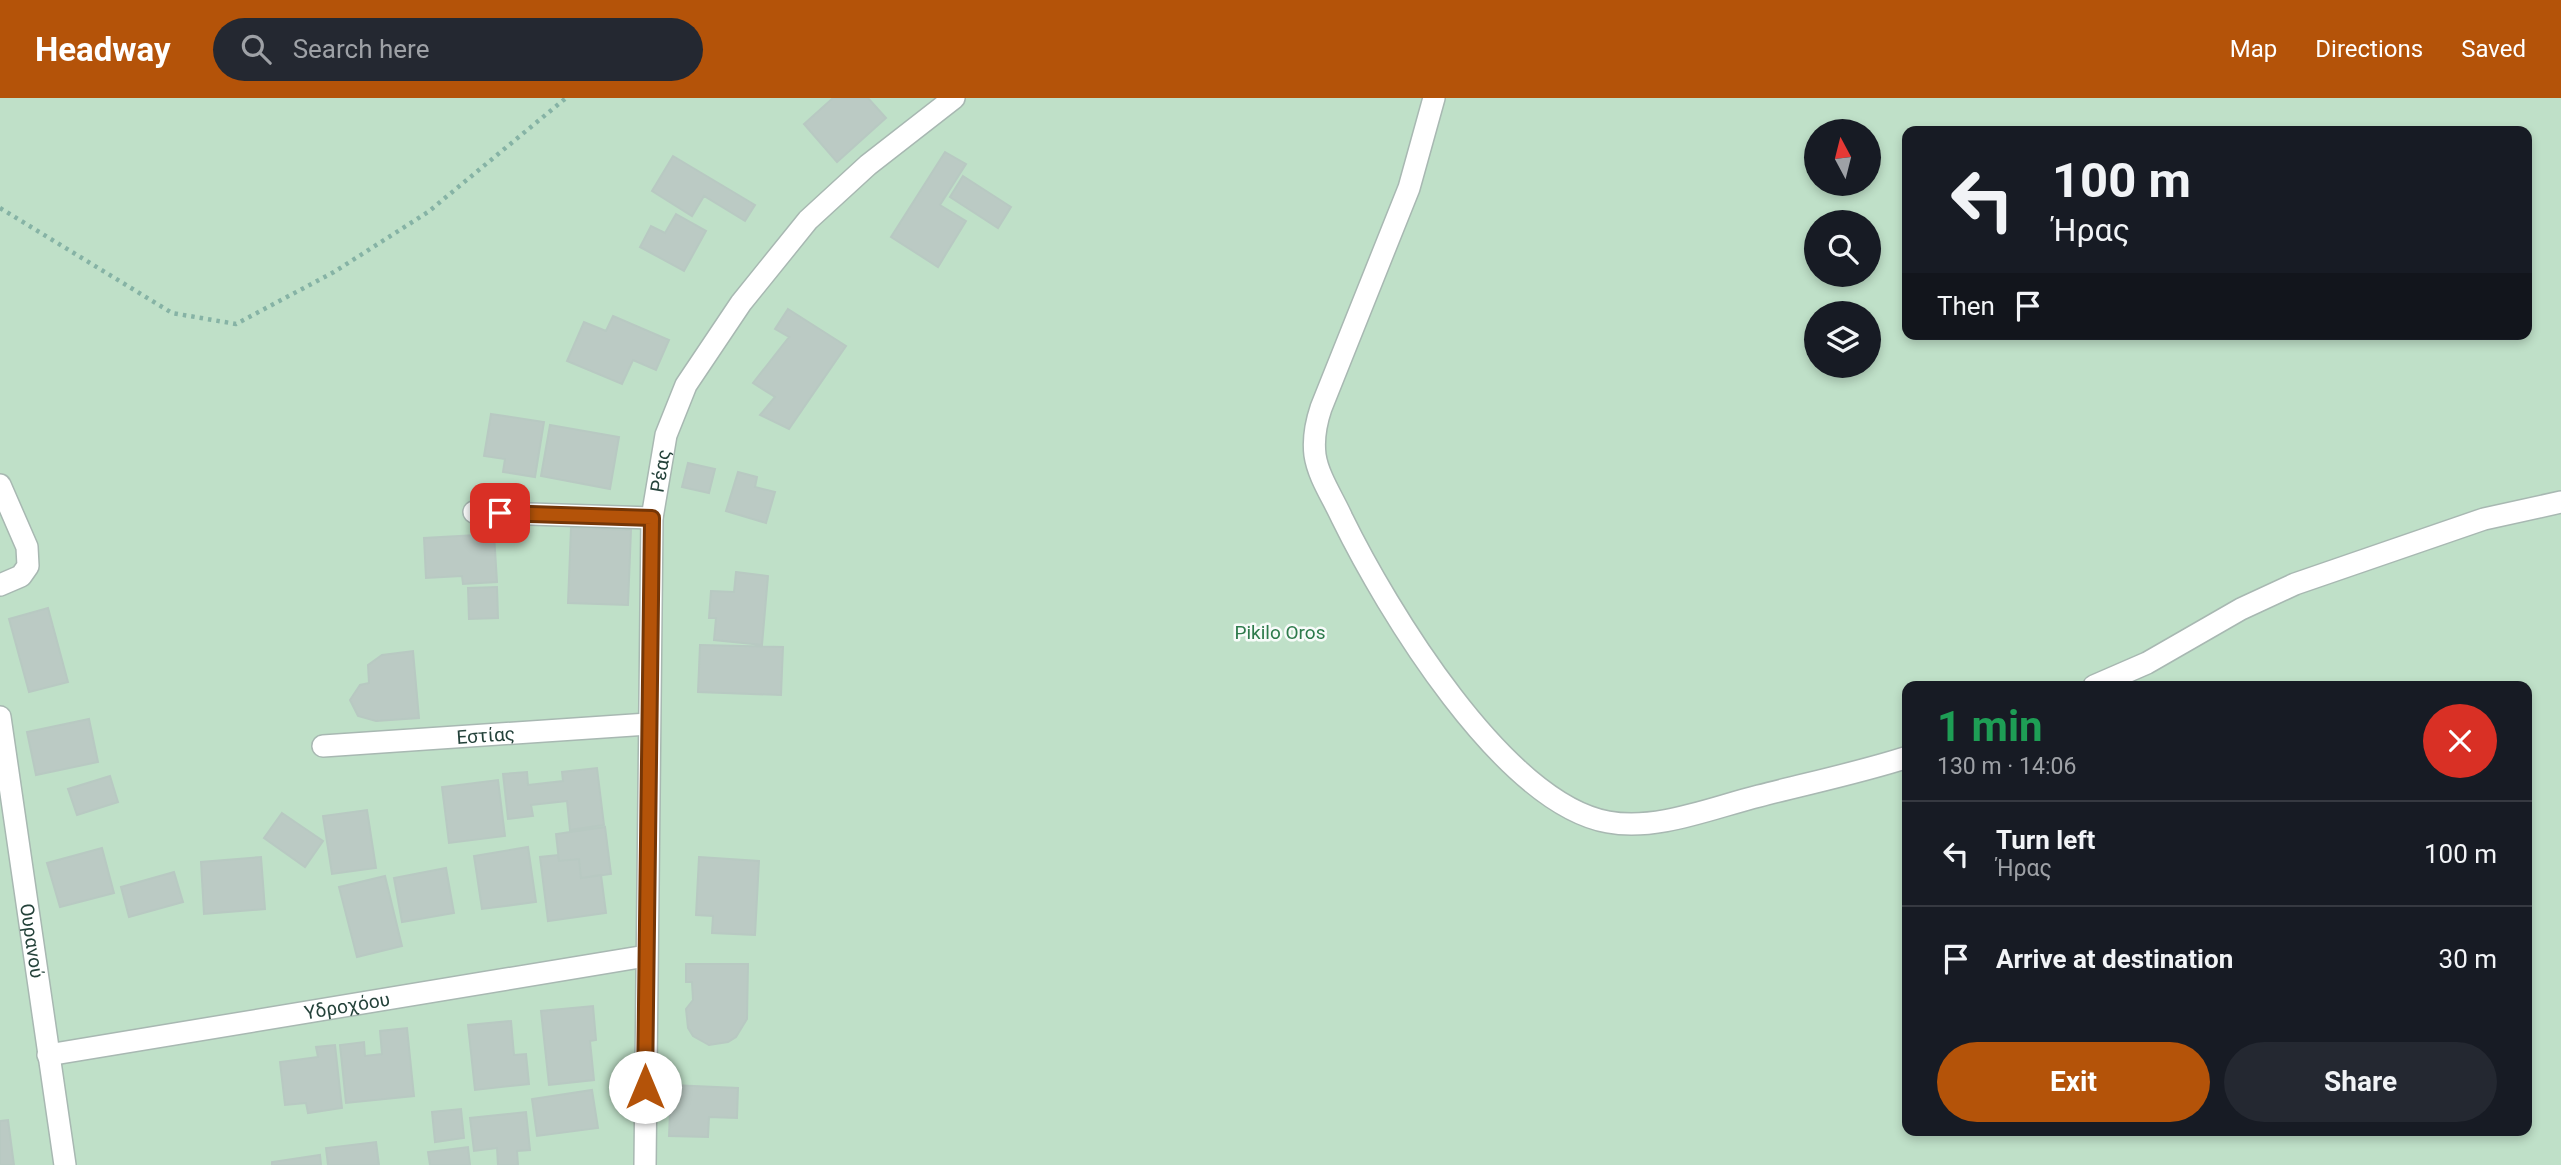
<!DOCTYPE html>
<meta charset="utf-8">
<style>
:root{--surface:#171b24;--page:#242831;--text:#f1f3f6;--muted:#9ea1a6;--line:#363941;--accent:#b45309}
body{margin:0;font-family:Roboto,sans-serif;background:var(--page);color:var(--text);height:100vh;display:flex;flex-direction:column;font-size:26px;white-space:nowrap}
*{box-sizing:border-box;margin:0}
p{font-size:23px;color:var(--muted)}
.icon{flex:none;width:38px;height:38px;fill:none;stroke:currentColor;stroke-width:2;stroke-linecap:round;stroke-linejoin:round}
.map{position:relative;flex:1;overflow:hidden}
.details{position:absolute;left:1902px;top:583px;width:630px;height:455px;display:flex;flex-direction:column;background:var(--surface);border-radius:14px;box-shadow:0 4px 10px #0003}
.details>*{flex:none}
.banner{position:absolute;left:1902px;top:28px;width:630px;height:214px;border-radius:14px;box-shadow:0 4px 10px #0003;background:#171b24;color:var(--text);overflow:hidden}
.needle{width:46px;rotate:353deg}
.fabs{position:absolute;left:1804px;top:21px;display:grid;gap:14px}
.fabs a{display:grid;place-items:center;width:77px;height:77px;border-radius:50%;background:var(--surface);box-shadow:0 4px 10px #0003;font-size:35px}
.pin{position:absolute;display:grid;place-items:center;width:60px;height:60px;color:#fff;margin:-30px;border-radius:14px;box-shadow:0 4px 10px #0006}
.me{position:absolute;width:77px;margin:-38px;rotate:0deg;stroke-linejoin:round;filter:drop-shadow(0 0 5px #0008)}
.turn{display:flex;align-items:center;gap:24px;height:147px;padding:0 35px;font-size:32px}
.turn .icon{width:91px;height:91px;stroke-width:2.5}
.turn b{display:block;font-size:49px;line-height:60px}
.then{display:flex;align-items:center;height:66px;padding:0 35px;background:#0003;gap:14px;font-size:26px}
.round{display:grid;place-items:center;flex:none;width:74px;height:74px;border-radius:37px;background:var(--page)}
.head{display:flex;align-items:center;justify-content:space-between;height:119px;padding:0 35px}
h1{font-size:42px;font-weight:700;line-height:52px;color:#1e9e55}
.button{display:flex;gap:14px;margin-top:auto;padding:14px 35px}
.button a{flex:1;height:80px;border-radius:42px;background:var(--accent);color:#fff;font-size:28px;font-weight:700;line-height:80px;text-align:center}
.button a+a{background:var(--page);color:var(--text)}
ul{padding:0;list-style:none}
li{display:flex;align-items:center;gap:21px;height:105px;padding:0 35px;border-top:2px solid var(--line)}
li div{flex:1}
li b{display:block;font-size:26px}
li em{font-style:normal}
header{display:flex;align-items:center;gap:42px;box-sizing:border-box;height:98px;padding:0 35px;background:var(--accent);color:#fff}
header strong{font-size:33px}
nav{display:flex;gap:38px;margin-inline-start:auto;font-size:24px}
.search{width:490px;height:63px;background:var(--page);display:flex;align-items:center;gap:18px;box-sizing:border-box;padding:0 24px;border-radius:38px;color:var(--muted);font-size:26px}
.map>svg:first-child{display:block}
.green{fill:#bfe0c8;fill-rule:evenodd}
.building{fill:#bbcac4;stroke:#b8c9c2;stroke-width:2}
.lines{fill:none;stroke-linecap:round;stroke-linejoin:round}
.minor-casing{stroke:#a8b8b2;stroke-width:24}
.path{stroke:#86b3a5;stroke-width:4.5;stroke-dasharray:3.5 5;stroke-linecap:butt}
.minor{stroke:#fff;stroke-width:21}
.route-casing{stroke:#753606;stroke-width:18}
.route{stroke:#b45309;stroke-width:12}
.labels{text-anchor:middle;stroke-width:5;stroke-linejoin:round;paint-order:stroke}
.street-label{font-size:19px;fill:#24423a;stroke:#f7fbf9}
.park-label{font-size:19px;fill:#2d7a4b;stroke:#f7fbf9}
</style>
<header>
<strong>Headway</strong>
<div class="search"><svg class="icon" aria-label="search" viewBox="0 0 24 24"><circle cx="10" cy="10" r="6"/><path d="M15 15l6 6"/></svg>Search here</div>
<nav><a>Map</a><a>Directions</a><a>Saved</a></nav>
</header>
<div class="map">
<svg width="2561" height="1067" viewBox="0 0 2561 1067">
<rect width="100%" height="100%" fill="#e6efeb"/>
<path class="green" d="M0 0H2561V1067H0ZM1816 33H1869V86H1816ZM1908 33H2527V236H1908ZM1816 124H1869V177H1816ZM1816 215H1869V268H1816ZM1908 588H2527V1032H1908Z"/>
<path class="building" d="M833 0H868L886 20 837 64 804 26Z
M945 54 966 66 940 107 966 123 938 169 891 139Z
M673 58 755 107 745 123 704 98 692 118 652 93Z
M963 78 1011 109 998 130 950 99Z
M676 116 706 133 684 173 640 149 651 128 665 135Z
M788 211 846 248 789 331 760 317 775 299 753 285 789 239 775 231Z
M613 218 669 242 656 272 633 262 622 286 567 263 584 224 606 233Z
M491 316 544 324 535 379 503 374 505 361 484 358Z
M550 327 619 339 610 391 541 378Z
M688 365 715 371 709 395 682 389Z
M738 374 757 379 755 389 775 394 766 425 726 413Z
M571 430 631 432 628 507 568 505Z
M494 436 497 484 463 486 462 478 426 480 424 440Z
M736 474 768 478 762 547 714 542 716 520H709L711 493 734 494Z
M497 489 498 520 469 521 468 490Z
M48 510 68 584 29 594 9 521Z
M700 547 783 549 781 597 698 594Z
M413 553 419 620 376 623 358 618 350 602 360 587 369 585 368 567 382 557Z
M89 621 98 664 36 677 27 634Z
M597 670 604 727 570 732 567 703 531 707 533 718 508 721 503 676 527 674 528 687 563 683 562 674Z
M110 678 118 704 77 717 68 691Z
M498 682 505 738 449 745 442 689Z
M367 712 376 770 332 776 323 718Z
M282 715 323 743 305 769 264 740Z
M605 729 611 776 581 780 579 761 559 763 556 736Z
M528 749 536 804 482 811 474 758Z
M102 750 114 795 60 809 47 765Z
M558 757 559 763 579 761 581 780 601 777 606 815 548 823 540 759Z
M261 759 265 811 204 816 201 764Z
M699 759 759 763 755 837 712 835 713 818 696 817Z
M446 770 454 815 402 824 394 780Z
M174 774 183 804 129 819 121 789Z
M385 778 402 848 357 859 339 789Z
M686 866H748L747 921 736 939 728 944 709 947 693 938 688 930 686 911 693 902 692 884H686Z
M593 908 596 942 590 943 594 982 549 987 541 913Z
M511 923 514 957 526 956 529 986 475 992 468 927Z
M407 930 414 998 346 1005 340 947 364 944 365 958 382 956 380 933Z
M335 947 342 1010 308 1015 306 1005 285 1007 280 964 318 959 316 949Z
M671 987 738 990 737 1020 709 1019 708 1039 669 1038Z
M592 992 598 1030 537 1038 532 1001Z
M461 1011 464 1040 435 1044 432 1014Z
M526 1014 530 1052 517 1053 518 1067H498L497 1050 474 1053 470 1020Z
M8 1022 14 1067H0V1023Z
M376 1044 379 1067H328L326 1050Z
M468 1049 470 1067H430L428 1054Z
M320 1057 321 1067H272V1064Z"/>
<g class="lines">
<defs>
<g id="minor">
<path d="M1434 0 1409 90 1321 310C1316 325 1313 341 1315 357 1318 378 1333 400 1342 420 1386 510 1503 705 1608 724 1657 733 1711 710 1759 698 1809 685 1858 675 1908 659"/>
<path d="M0 387 27 449 28 468 21 478 0 487"/>
<path d="M474 414 652 420"/>
<path d="M2094 588 2147 565 2241 511 2295 486 2484 421 2561 404"/>
<path id="s1" d="M0 619 65 1067"/>
<path id="s2" d="M323 648 648 626"/>
<path id="s3" d="M48 957 646 858"/>
<path id="s4" d="M645 1067 652 420 666 337 686 287 741 205 808 122 868 67 954 0"/>
</g>
</defs>
<use href="#minor" class="minor-casing"/>
<path class="path" d="M0 110 172 215 236 226 334 174 428 114 566 0"/>
<use href="#minor" class="minor"/>
</g>
<g class="lines">
<defs>
<path id="route" d="M500 415 652 420 645 989"/>
</defs>
<use href="#route" class="route-casing"/>
<use href="#route" class="route"/>
</g>
<g class="labels">
<g class="street-label">
<text dy="7" stroke="none"><textPath href="#s4" startOffset="695">Ρέας</textPath></text>
<text dy="7" stroke="none"><textPath href="#s2" startOffset="163">Εστίας</textPath></text>
<text dy="7" stroke="none"><textPath href="#s1" startOffset="226">Ουρανού</textPath></text>
<text dy="7" stroke="none"><textPath href="#s3" startOffset="303">Υδροχόου</textPath></text>
</g>
<g class="park-label">
<text x="1280" y="541">Pikilo Oros</text>
</g>
</g>
</svg>
<div class="fabs">
<a><svg class="needle" viewBox="-14 -14 28 28"><path d="M0-13l5 13h-10z" fill="#e53935"/><path d="M0 13l5-13h-10z" fill="#9ea1a6"/></svg></a>
<a><svg class="icon" aria-label="search" viewBox="0 0 24 24"><circle cx="10" cy="10" r="6"/><path d="M15 15l6 6"/></svg></a>
<a><svg class="icon" aria-label="layers" viewBox="0 0 24 24"><path d="M12 4l9 5-9 5-9-5zM3 14l9 5 9-5"/></svg></a>
</div>
<div class="pin" style="left:500px;top:415px;background:#d93025"><svg class="icon" aria-label="arrive" viewBox="0 0 24 24"><path d="M6 21V4h12l-3 4 3 4H6"/></svg></div>
<svg class="me" style="left:645px;top:989px" viewBox="-20 -20 40 40"><circle r="19" fill="#fff"/><path d="M0-13L10 11 0 6-10 11z" fill="#b45309"/></svg>
<div class="banner">
<div class="turn"><svg class="icon" aria-label="left" viewBox="0 0 24 24"><path d="M17 20v-9H6M10 6l-5 5 5 5"/></svg><div><b>100 m</b>Ήρας</div></div>
<div class="then">Then<svg class="icon" aria-label="arrive" viewBox="0 0 24 24"><path d="M6 21V4h12l-3 4 3 4H6"/></svg></div>
</div>
<section class="details">
<div class="head"><div><h1>1 min</h1><p>130 m · 14:06</p></div><a class="round" style="background:#d93025;color:#fff"><svg class="icon" aria-label="close" viewBox="0 0 24 24"><path d="M6 6l12 12M18 6L6 18"/></svg></a></div>
<ul>
<li><svg class="icon" aria-label="left" viewBox="0 0 24 24"><path d="M17 20v-9H6M10 6l-5 5 5 5"/></svg><div><b>Turn left</b><p>Ήρας</p></div><em>100 m</em></li>
<li><svg class="icon" aria-label="arrive" viewBox="0 0 24 24"><path d="M6 21V4h12l-3 4 3 4H6"/></svg><div><b>Arrive at destination</b></div><em>30 m</em></li>
</ul>
<div class="button"><a>Exit</a><a>Share</a></div>
</section>
</div>
